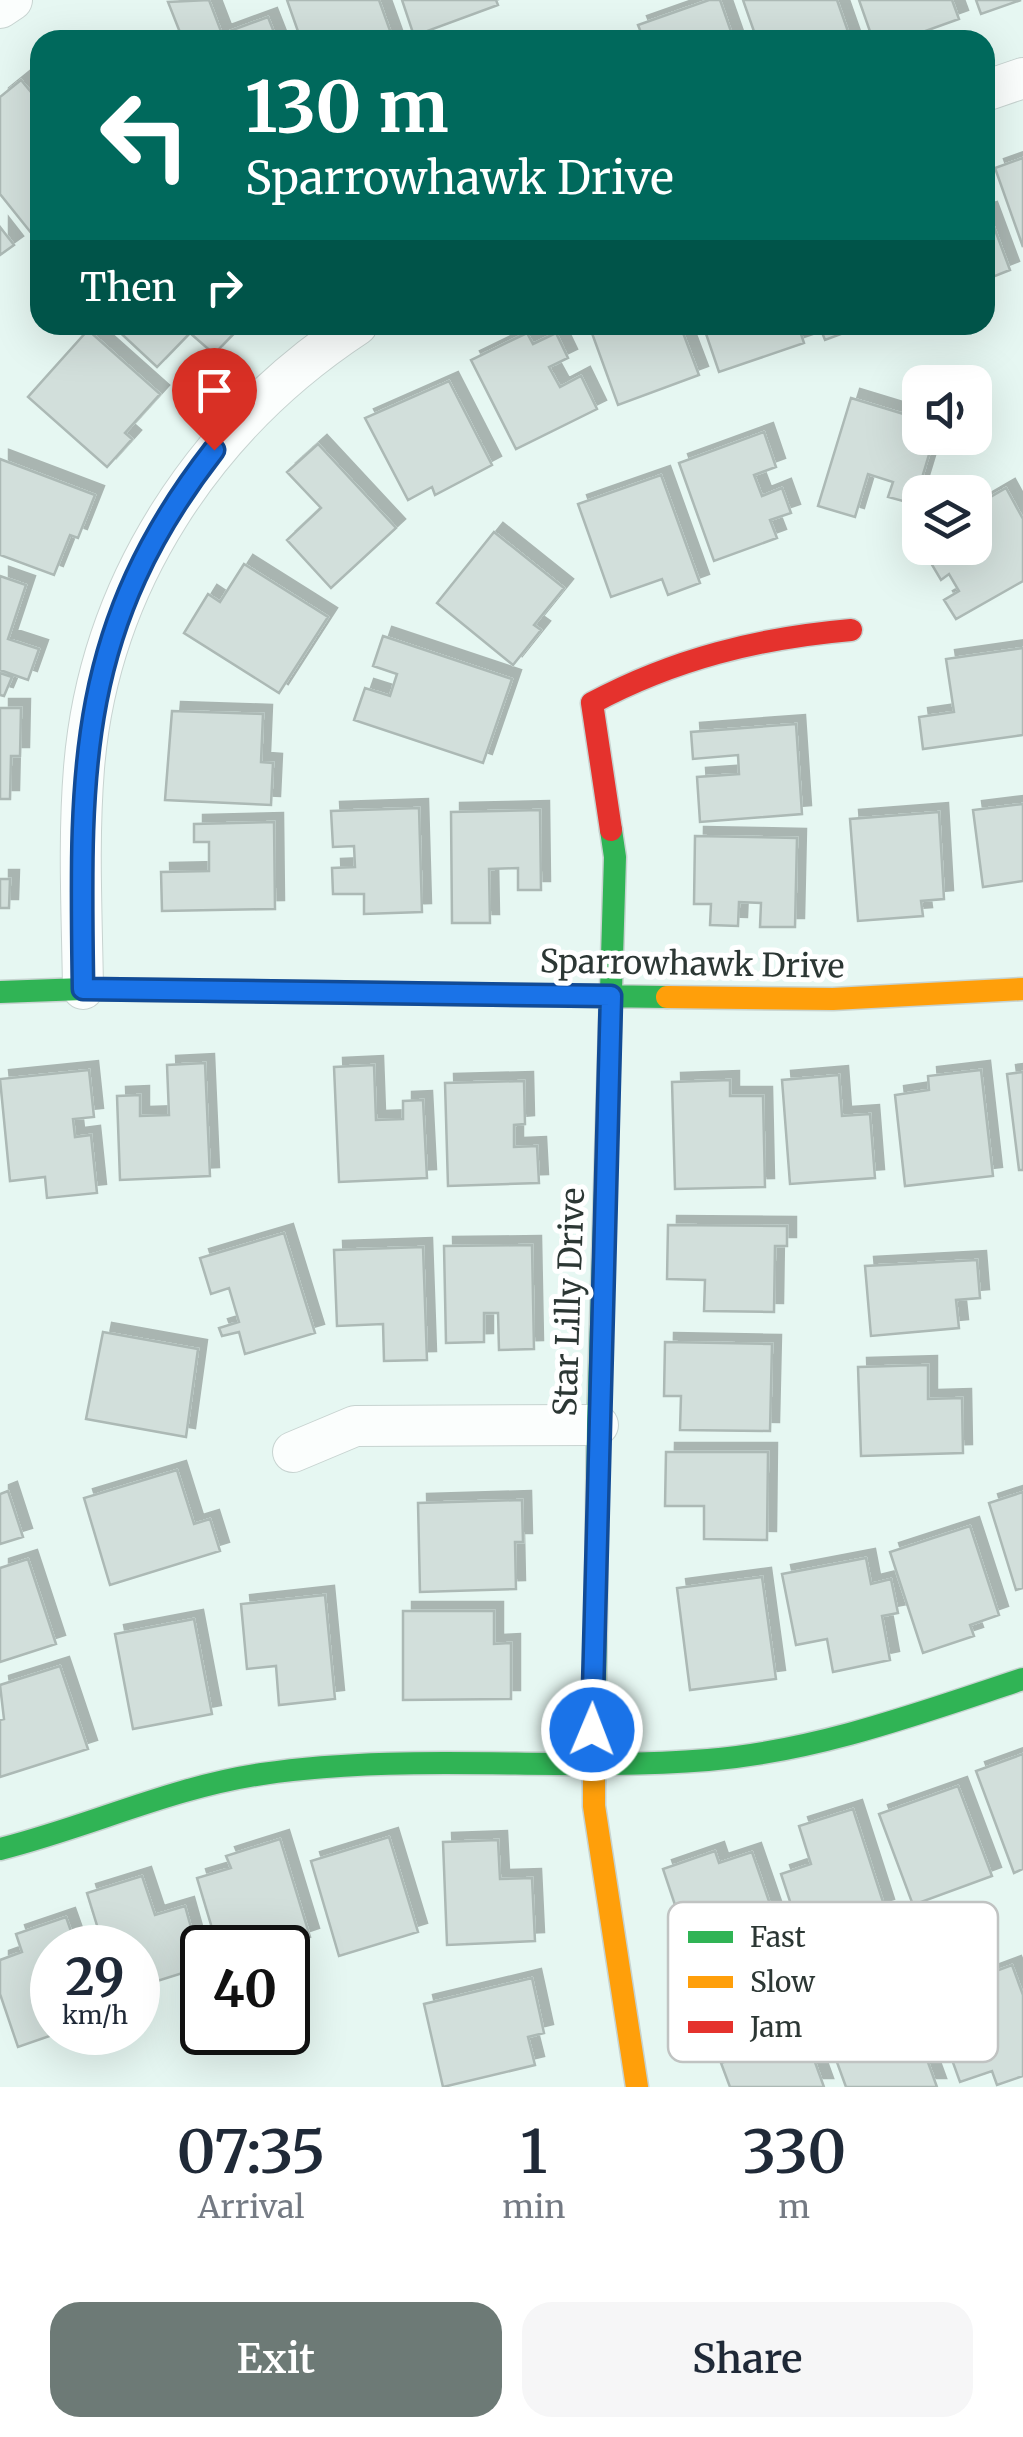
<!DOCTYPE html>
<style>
:root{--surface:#fff;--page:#f6f6f7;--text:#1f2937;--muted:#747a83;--accent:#6d7a76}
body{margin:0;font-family:Merriweather,serif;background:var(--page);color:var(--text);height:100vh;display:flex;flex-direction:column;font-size:38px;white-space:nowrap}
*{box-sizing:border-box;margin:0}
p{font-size:32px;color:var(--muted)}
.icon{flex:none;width:55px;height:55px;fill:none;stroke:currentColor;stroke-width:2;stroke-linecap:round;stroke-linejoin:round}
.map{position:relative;height:2087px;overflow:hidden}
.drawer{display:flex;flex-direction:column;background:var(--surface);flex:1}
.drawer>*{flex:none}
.hud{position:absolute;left:30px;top:30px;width:965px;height:305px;border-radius:30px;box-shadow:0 10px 40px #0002;background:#00695c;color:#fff;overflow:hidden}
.tools{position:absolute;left:902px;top:365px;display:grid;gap:20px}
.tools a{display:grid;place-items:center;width:90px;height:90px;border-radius:20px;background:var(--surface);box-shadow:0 10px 40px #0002;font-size:50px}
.speed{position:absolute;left:30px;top:1925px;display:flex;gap:20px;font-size:50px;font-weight:700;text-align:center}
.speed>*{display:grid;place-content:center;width:130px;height:130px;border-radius:50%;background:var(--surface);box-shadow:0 10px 40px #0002;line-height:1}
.speed small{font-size:25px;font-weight:400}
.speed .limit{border:5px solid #111;border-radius:15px;background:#fff;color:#111}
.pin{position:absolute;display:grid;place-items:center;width:85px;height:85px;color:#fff;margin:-102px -42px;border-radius:50% 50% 50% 0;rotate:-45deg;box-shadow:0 0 10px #0007}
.pin .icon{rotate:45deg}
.me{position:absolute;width:110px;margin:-55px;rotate:1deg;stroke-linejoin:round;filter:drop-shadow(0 0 8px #0008)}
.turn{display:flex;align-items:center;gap:35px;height:210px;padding:0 50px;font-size:45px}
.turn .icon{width:130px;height:130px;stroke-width:2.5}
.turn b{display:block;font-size:70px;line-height:85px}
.then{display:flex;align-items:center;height:95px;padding:0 50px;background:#0003;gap:20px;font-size:38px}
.eta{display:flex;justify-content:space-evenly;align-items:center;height:170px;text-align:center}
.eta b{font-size:60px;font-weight:600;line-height:70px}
.action{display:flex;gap:20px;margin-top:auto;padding:20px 50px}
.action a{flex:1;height:115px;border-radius:30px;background:var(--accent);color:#fff;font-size:40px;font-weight:600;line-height:115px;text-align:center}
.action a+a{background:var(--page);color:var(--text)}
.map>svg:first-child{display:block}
.building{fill:#d2dfdb;stroke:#acb9b5;stroke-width:2.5;filter:url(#shadow)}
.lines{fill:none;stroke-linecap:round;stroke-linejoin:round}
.street-casing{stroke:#c7d3d0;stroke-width:42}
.fast-casing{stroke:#c7d3d0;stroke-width:25}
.slow-casing{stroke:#c7d3d0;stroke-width:25}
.jam-casing{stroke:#c7d3d0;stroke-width:25}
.street{stroke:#fbfefd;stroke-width:40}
.fast{stroke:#30b455;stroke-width:22}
.slow{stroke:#ff9f0a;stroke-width:22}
.jam{stroke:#e5322d;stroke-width:22}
.route-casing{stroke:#114b97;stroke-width:25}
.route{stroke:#1a73e8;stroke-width:18}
.labels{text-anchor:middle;stroke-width:10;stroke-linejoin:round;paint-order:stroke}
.street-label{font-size:32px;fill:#2c3734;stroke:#fff}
.key{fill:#fff;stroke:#c0c3c2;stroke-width:2.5}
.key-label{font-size:28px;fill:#2c3734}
</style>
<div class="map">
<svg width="1023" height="2087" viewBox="0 0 1023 2087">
<defs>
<filter id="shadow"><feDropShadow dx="9" dy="-9" stdDeviation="0" flood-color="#0004"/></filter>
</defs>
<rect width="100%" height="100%" fill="#e6f7f2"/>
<path class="building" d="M209 0 222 34 268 17 277 40H183L168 2Z
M287 0H379L393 39 301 40Z
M402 0H496L498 5 414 36Z
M709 0H720L734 40H644L638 25Z
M743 0H837L851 40H826L824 33 805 40H757Z
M859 0H952L959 19 917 34 914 40H873Z
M976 0H1021L981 14Z
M21 80 40 103V244L0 194V97Z
M1023 158V247L995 168Z
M988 211 1010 270 985 280V212Z
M0 227 14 245 0 255Z
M112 325H242L214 354 190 333 157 367Z
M589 325H623L626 333 639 325H680L699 375 618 405Z
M703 325H798L804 343 719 372Z
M819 325H865L825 340Z
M88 330 160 394 125 433 132 439 107 467 28 397Z
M527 333 533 344 556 333 568 358 549 367 560 387 581 376 597 409 516 449 471 360Z
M449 381 492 465 435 495 432 487 408 500 365 418Z
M851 398 920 419V438H934L914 504 888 497 893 482 868 474 855 517 818 506Z
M764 432 776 467 754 475 762 496 782 488 791 513 770 520 777 538 714 561 679 463Z
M318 444 396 528 331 588 287 540 321 508 287 472Z
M0 459 95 495 78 538 70 535 54 575 0 555Z
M661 475 700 583 668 595 662 579 611 597 578 504Z
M1006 488 1023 519V581L956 619 944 600 959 591 949 574 941 580 922 548H975V506Z
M494 532 564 588 534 625 541 630 513 665 437 603Z
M244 564 328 617 279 693 184 633 208 594 220 602Z
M0 576 26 585 8 639 39 649 28 680 0 670Z
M383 636 512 679 483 763 354 720 365 688 390 696 397 674 373 666Z
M1023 648V735L923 749 919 717 954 712 946 659Z
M0 673 12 677 4 696 0 695Z
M0 708H21L20 756H11L10 799H0Z
M172 711 263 714 261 762 273 763 271 805 165 800Z
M796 724 802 814 700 822 697 777 739 774 738 755 693 759 691 732Z
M1023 804V881L983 887 973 810Z
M419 808 422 912 364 914V894H333L332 868 355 867 354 846 333 847 331 811Z
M540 810 541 890H518V868L489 869 490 923H452L451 812Z
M939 812 944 899 921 901 923 916 858 921 850 819Z
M274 822 275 909 162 911 161 872 209 871V842H194V824Z
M695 836 797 838 795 927H760L761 903 739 902 738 926 710 925 711 904H694Z
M0 879H10L9 908H0Z
M205 1063 210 1176 120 1180 117 1096 140 1095V1116L169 1115 167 1065Z
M374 1065 376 1120 403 1119V1101L423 1100 427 1178 339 1182 334 1067Z
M89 1070 94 1117 73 1119 75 1137 91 1135 97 1193 47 1198 45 1177 10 1181 0 1079Z
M981 1070 993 1176 905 1186 895 1095 929 1090 928 1076Z
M1023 1072V1170H1019L1007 1074Z
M839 1075 842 1116 870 1114 875 1178 790 1184 782 1080Z
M730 1080V1096H763L765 1187 675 1189 672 1082Z
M524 1081 525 1124 514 1125V1147L537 1146 539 1183 448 1186 445 1083Z
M668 1225 787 1226V1246H775L774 1312 704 1311 705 1280 667 1279Z
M284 1233 315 1333 245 1354 239 1332 222 1336 219 1328 239 1322 229 1288 211 1294 200 1258Z
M532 1245 534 1349 499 1350 498 1313H484V1342L446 1343 444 1246Z
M423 1247 427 1360 384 1361 383 1324 337 1326 334 1250Z
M977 1260 980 1298 956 1300 959 1328 871 1336 865 1266Z
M103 1332 198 1349 186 1437 86 1419Z
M665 1342 772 1344 770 1431 680 1430 681 1396H664Z
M928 1365V1399L962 1398 963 1453 861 1456 858 1367Z
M666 1452H768L767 1540 704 1539V1506H665Z
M177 1470 194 1524 210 1519 220 1551 110 1585 84 1498Z
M8 1491 23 1537 0 1544V1494Z
M1023 1492V1588L1016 1590 989 1503Z
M522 1500 523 1542H515L516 1589 420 1592 418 1503Z
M970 1526 999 1615 970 1625 974 1636 923 1653 890 1552Z
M866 1558 871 1584 891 1579 898 1613 882 1616 890 1660 833 1672 827 1639 796 1645 782 1574Z
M28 1559 56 1644 0 1662V1568Z
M762 1577 776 1679 690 1690 677 1588Z
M325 1595 335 1699 279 1705 276 1666 247 1669 241 1604Z
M403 1611H494V1644L511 1643V1699L403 1700Z
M194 1619 212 1714 133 1729 115 1634Z
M60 1666 88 1749 0 1777V1720L4 1719 0 1685Z
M1023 1754V1869L1014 1873 976 1771Z
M958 1786 992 1876 913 1905 879 1814Z
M853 1809 885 1908 801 1935 781 1874 811 1864 799 1826Z
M389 1837 418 1932 339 1956 311 1861Z
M280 1839 310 1937 289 1944 295 1964 288 1967V1948H218L197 1878 231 1868 226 1856Z
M498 1840 500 1879 532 1878 535 1941 447 1945 443 1842Z
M715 1851 719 1863 752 1852 782 1939 711 1963 704 1942 689 1947 663 1869Z
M142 1876 155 1915 185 1906 202 1967 138 1987V1948H104L87 1893Z
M66 1917 77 1948H52V2032H61L18 2047 0 1994V1960L22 1952 16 1934Z
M1012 1965 1023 1995V2076L997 2085 992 2071 960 2082 929 1996Z
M532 1978 544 2033 528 2037 535 2065 443 2087 424 2004Z
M906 2002 937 2087H846L826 2032Z
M804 2032 824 2087H730L721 2063Z"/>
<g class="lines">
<defs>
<path id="street" d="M0 8 12 0
M985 91 1023 78
M83 989C82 916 78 841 84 768 99 584 205 425 357 325
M293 1452 355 1426 598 1425"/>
<path id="fast" d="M0 992 83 989 667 997
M594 1782 598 1425 615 857 611 830
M0 1849C88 1827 172 1787 262 1774 410 1752 560 1772 708 1760 817 1751 920 1713 1023 1679"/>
<path id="slow" d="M667 997 833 999 1023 989
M594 1782V1806L637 2087"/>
<path id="jam" d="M611 830 592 703C674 659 759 638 851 630"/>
</defs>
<use href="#street" class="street-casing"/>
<use href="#fast" class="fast-casing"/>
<use href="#slow" class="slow-casing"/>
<use href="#jam" class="jam-casing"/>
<use href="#street" class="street"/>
<use href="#fast" class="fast"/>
<use href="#slow" class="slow"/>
<use href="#jam" class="jam"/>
</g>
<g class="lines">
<defs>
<path id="route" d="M214 450C75 629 80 774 83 989L611 996 592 1730"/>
</defs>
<use href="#route" class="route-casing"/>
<use href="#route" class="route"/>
</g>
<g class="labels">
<g class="street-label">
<text transform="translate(692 964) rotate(1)" y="11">Sparrowhawk Drive</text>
<text transform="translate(569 1302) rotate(-88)" y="11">Star Lilly Drive</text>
</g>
</g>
<rect x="668" y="1902" width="330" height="160" rx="15" class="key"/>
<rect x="688" y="1931" width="45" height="12" fill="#30b455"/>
<rect x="688" y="1976" width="45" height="12" fill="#ff9f0a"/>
<rect x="688" y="2021" width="45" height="12" fill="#e5322d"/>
<g class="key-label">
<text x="750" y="1947">Fast</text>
<text x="750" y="1992">Slow</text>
<text x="750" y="2037">Jam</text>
</g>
</svg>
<div class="tools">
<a><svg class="icon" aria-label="sound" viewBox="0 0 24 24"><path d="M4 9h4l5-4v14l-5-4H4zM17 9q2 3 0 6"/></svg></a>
<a><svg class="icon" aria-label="layers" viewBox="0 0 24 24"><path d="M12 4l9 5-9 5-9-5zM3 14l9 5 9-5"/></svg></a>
</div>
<div class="speed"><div>29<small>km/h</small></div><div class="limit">40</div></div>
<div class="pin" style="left:214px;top:450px;background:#d93025"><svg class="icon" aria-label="arrive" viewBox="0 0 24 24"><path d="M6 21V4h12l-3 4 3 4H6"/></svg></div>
<svg class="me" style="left:592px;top:1730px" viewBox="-20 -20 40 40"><circle r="17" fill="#1a73e8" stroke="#fff" stroke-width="3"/><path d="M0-11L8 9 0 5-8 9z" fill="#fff"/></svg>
<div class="hud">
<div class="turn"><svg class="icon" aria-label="left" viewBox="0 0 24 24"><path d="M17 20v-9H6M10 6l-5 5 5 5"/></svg><div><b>130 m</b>Sparrowhawk Drive</div></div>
<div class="then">Then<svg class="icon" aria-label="right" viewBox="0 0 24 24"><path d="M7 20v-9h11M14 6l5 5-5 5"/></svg></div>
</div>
</div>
<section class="drawer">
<div class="eta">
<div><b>07:35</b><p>Arrival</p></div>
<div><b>1</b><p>min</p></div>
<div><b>330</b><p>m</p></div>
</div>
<div class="action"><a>Exit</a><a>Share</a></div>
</section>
